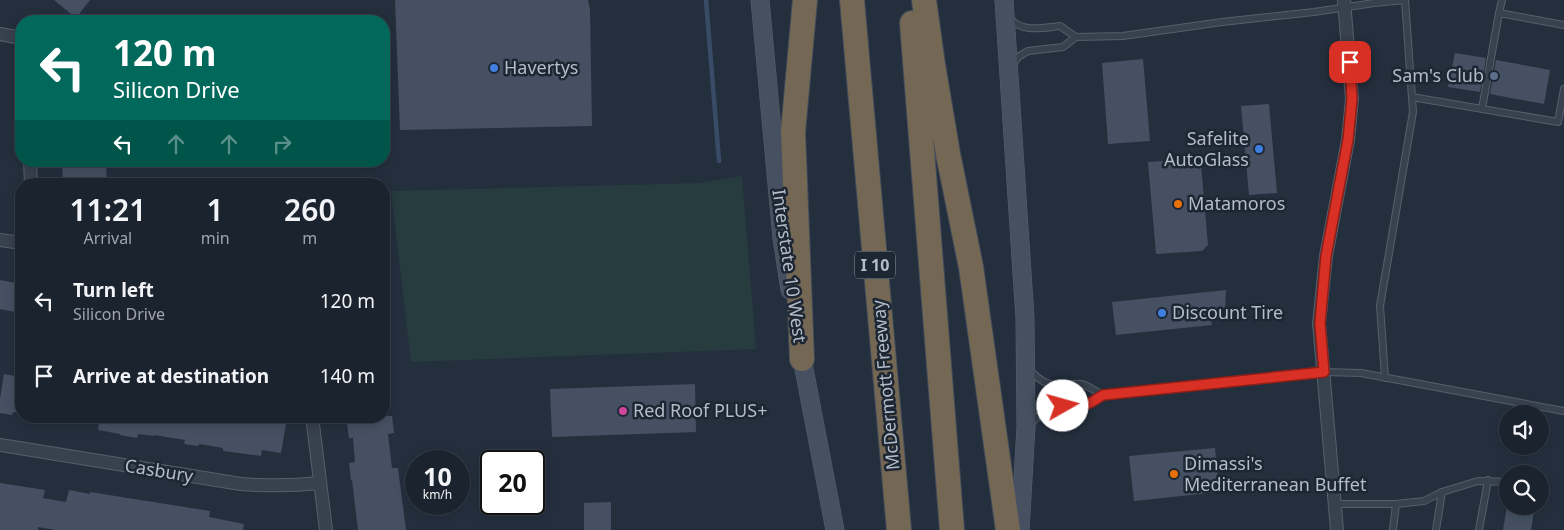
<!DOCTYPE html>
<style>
:root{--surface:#1b232e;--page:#282f3a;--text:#f1f3f6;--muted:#a0a4aa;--line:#39404a}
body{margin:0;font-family:"Noto Sans",sans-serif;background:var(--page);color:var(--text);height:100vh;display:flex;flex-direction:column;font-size:19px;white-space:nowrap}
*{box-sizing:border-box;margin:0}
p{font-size:16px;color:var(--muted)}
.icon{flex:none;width:28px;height:28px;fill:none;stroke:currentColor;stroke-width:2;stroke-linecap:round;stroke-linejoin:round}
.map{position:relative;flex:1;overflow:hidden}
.panel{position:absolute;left:15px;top:178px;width:375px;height:245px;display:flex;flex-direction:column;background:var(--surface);border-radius:20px;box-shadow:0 2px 12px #0003,0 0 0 1px var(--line)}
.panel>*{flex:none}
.top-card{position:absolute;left:15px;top:15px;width:375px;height:152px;border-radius:20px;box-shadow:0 2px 12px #0003,0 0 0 1px var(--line);background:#00695c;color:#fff;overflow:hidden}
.controls{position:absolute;left:1499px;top:405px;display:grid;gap:10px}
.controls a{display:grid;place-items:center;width:50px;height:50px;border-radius:50%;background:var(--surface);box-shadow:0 2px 12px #0003,0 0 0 1px var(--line);font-size:25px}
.speed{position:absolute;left:405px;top:450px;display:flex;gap:10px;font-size:25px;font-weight:700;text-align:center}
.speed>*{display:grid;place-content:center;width:65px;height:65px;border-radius:50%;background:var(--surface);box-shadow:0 2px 12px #0003,0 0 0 1px var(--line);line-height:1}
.speed small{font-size:12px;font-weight:400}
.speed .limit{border:2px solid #111;border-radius:8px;background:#fff;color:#111}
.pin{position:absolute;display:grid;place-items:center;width:42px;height:42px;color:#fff;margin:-21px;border-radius:10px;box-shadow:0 2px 8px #0006}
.me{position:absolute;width:55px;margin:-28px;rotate:83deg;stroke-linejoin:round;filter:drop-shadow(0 0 4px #0008)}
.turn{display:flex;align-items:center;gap:18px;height:105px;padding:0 15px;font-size:22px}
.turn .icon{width:65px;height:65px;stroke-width:2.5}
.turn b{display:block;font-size:35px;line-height:42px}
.lanes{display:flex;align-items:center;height:48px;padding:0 15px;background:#0003;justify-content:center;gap:25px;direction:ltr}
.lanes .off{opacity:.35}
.eta{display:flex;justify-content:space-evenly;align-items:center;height:85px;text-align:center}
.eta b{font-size:30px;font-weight:600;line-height:35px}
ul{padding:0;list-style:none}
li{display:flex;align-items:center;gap:15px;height:75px;padding:0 15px}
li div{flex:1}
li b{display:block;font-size:19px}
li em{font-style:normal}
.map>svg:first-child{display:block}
.green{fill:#263c3f}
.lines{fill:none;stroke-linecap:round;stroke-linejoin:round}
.stream{stroke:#394c67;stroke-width:4.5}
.building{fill:#455162}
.service-casing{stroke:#565f6c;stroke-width:8}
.minor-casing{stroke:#565f6c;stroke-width:14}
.secondary-casing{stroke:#565f6c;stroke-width:19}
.motorway-casing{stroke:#434c59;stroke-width:26}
.service{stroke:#38414e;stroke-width:6}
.minor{stroke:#38414e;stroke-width:12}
.secondary{stroke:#465061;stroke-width:18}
.motorway{stroke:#746855;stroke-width:24}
.route-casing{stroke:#8d1f18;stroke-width:12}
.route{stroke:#d93025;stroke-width:9}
.shop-dot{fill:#3f7fe0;stroke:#1d2633;stroke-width:2}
.service-dot{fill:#5c6f8a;stroke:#1d2633;stroke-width:2}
.food-dot{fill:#e8710a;stroke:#1d2633;stroke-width:2}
.hotel-dot{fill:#d1479c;stroke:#1d2633;stroke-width:2}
.labels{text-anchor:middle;stroke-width:5;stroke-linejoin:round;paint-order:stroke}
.shield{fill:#1d2633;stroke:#878f9c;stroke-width:1}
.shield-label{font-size:16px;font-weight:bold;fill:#b4bcc9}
.poi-label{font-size:18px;fill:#b4bcc9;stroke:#1d2633;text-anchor:start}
.street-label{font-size:18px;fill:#b4bcc9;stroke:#1d2633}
</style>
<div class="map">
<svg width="1564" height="530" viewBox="0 0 1564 530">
<rect width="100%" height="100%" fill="#242f3e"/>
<path class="green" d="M742 176 756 349 411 362 391 191 700 183Z"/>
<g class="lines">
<path class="stream" d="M706 0 719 161"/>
</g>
<path class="building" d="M54 0H90L76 18Z
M395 0H588L590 10 592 126 400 130Z
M1455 53 1486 58 1480 92 1448 87Z
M1143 59 1150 141 1108 144 1102 63Z
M1496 60 1550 70 1544 104 1490 94Z
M1269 104 1277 193 1249 195 1241 106Z
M1194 159 1201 164 1208 245 1202 251 1156 254 1148 162Z
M62 161H106L107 184H63Z
M0 280 21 284V313L0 309Z
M1226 290 1225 311H1210L1212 325 1116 335 1112 302Z
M4 374 21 377V413L13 412 12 415 0 413V399Z
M695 384 696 432 552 437 550 389Z
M100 416H278L287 418 281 453 262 450 261 456 223 451V448L199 444 198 446 184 444 185 440 154 435V436L138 434 137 438 120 435V434L98 430Z
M346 416H392L394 433 388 434 392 468H398L406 530H358L352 480H351L349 463 355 462 353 438H349Z
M1215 448 1219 492 1134 501 1129 456Z
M0 483 45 490 43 498 66 502 69 490 90 494V492L210 511 209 517 244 524 243 530H56L38 527V530H0Z
M611 502V530H584V503Z
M1507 506H1535L1531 530H1503Z"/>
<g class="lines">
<defs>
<path id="service" d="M1502 0 1499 13 1564 25
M1009 18C1023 33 1041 28 1060 26L1076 37
M1013 65 1018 57 1028 51 1063 47 1076 37 1123 36 1222 22 1314 12 1374 3 1405 0
M1412 97 1558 122 1564 89
M1482 109 1499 13
M1030 370C1050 392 1056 382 1081 384 1088 385 1096 392 1103 395
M1385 378 1380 306 1413 112 1405 0
M1029 425 1045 410 1090 403 1103 395 1324 372 1361 373 1564 411
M1335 504H1396L1424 501 1442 492 1478 481 1508 482
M1393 530 1396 504
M1436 530 1442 492
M1479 530 1488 480"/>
<path id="minor" d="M0 34 21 38
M30 161 31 184
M0 240 21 243
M312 416 326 530
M0 445 241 484C268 486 293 486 319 483
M1337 530 1319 323 1326 256 1348 140 1352 99 1344 0"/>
<path id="secondary" d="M760 0 782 238 790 290
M1004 0 1025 318 1026 427 1020 530
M800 348 835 530"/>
<path id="motorway" d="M852 0 899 530
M924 0 933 65 948 154 971 267 1008 530
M912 23 952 530
M802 359 793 132 805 0"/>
</defs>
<use href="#service" class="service-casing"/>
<use href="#minor" class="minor-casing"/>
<use href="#secondary" class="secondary-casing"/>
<use href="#motorway" class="motorway-casing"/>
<use href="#service" class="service"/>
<use href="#minor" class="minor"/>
<use href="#secondary" class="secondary"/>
<use href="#motorway" class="motorway"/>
</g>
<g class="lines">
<defs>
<path id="route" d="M1063 406 1090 403 1103 395 1324 372 1320 323 1326 256 1348 140 1352 99 1350 62"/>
</defs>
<use href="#route" class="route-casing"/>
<use href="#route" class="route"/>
</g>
<g class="shop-dot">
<circle cx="494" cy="68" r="5"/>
<circle cx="1259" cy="149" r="5"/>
<circle cx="1162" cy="313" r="5"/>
</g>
<circle class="service-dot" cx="1494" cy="76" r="5"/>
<g class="food-dot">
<circle cx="1178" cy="204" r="5"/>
<circle cx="1174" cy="474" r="5"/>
</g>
<circle class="hotel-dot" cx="623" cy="411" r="5"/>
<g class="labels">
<rect class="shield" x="855" y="251.5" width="40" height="27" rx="4"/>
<g class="shield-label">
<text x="875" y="271">I 10</text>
</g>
<g class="poi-label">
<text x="504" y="74">Havertys</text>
<text x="1484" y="82" text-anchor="end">Sam's Club</text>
<text x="1249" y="145" text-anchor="end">Safelite<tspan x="1249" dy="21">AutoGlass</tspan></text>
<text x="1188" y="210">Matamoros</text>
<text x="1172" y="319">Discount Tire</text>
<text x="633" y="417">Red Roof PLUS+</text>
<text x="1184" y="470">Dimassi's<tspan x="1184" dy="21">Mediterranean Buffet</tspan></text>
</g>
<g class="street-label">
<text transform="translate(789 266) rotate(82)" y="6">Interstate 10 West</text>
<text transform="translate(886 385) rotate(-95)" y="6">McDermott Freeway</text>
<text transform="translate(159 471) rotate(9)" y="6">Casbury</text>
</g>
</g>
</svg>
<div class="controls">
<a><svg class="icon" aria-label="sound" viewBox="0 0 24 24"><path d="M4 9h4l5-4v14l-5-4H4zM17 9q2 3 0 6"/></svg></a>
<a><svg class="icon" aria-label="search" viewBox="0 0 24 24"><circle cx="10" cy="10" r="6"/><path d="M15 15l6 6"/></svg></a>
</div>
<div class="speed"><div>10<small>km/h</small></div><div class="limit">20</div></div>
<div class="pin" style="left:1350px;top:62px;background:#d93025"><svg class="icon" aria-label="arrive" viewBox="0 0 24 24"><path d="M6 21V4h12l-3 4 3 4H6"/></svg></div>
<svg class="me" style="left:1063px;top:406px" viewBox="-20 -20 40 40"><circle r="19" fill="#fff"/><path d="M0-13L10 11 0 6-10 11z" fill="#d93025"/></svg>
<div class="top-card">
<div class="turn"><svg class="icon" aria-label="left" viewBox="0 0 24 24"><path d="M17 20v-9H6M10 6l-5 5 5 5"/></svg><div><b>120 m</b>Silicon Drive</div></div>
<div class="lanes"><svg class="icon" aria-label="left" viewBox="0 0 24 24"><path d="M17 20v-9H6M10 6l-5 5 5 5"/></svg><svg class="icon off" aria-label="ahead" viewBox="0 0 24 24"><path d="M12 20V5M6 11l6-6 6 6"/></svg><svg class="icon off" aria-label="ahead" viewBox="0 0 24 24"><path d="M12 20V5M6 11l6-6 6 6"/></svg><svg class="icon off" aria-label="right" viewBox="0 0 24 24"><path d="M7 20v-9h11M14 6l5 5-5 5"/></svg></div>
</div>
<section class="panel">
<div class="eta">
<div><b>11:21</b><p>Arrival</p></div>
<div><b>1</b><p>min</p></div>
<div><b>260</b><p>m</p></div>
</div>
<ul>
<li><svg class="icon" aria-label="left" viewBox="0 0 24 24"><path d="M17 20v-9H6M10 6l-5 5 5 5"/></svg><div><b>Turn left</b><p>Silicon Drive</p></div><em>120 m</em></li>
<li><svg class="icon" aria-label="arrive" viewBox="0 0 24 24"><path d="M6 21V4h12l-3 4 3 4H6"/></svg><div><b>Arrive at destination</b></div><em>140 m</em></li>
</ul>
</section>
</div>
